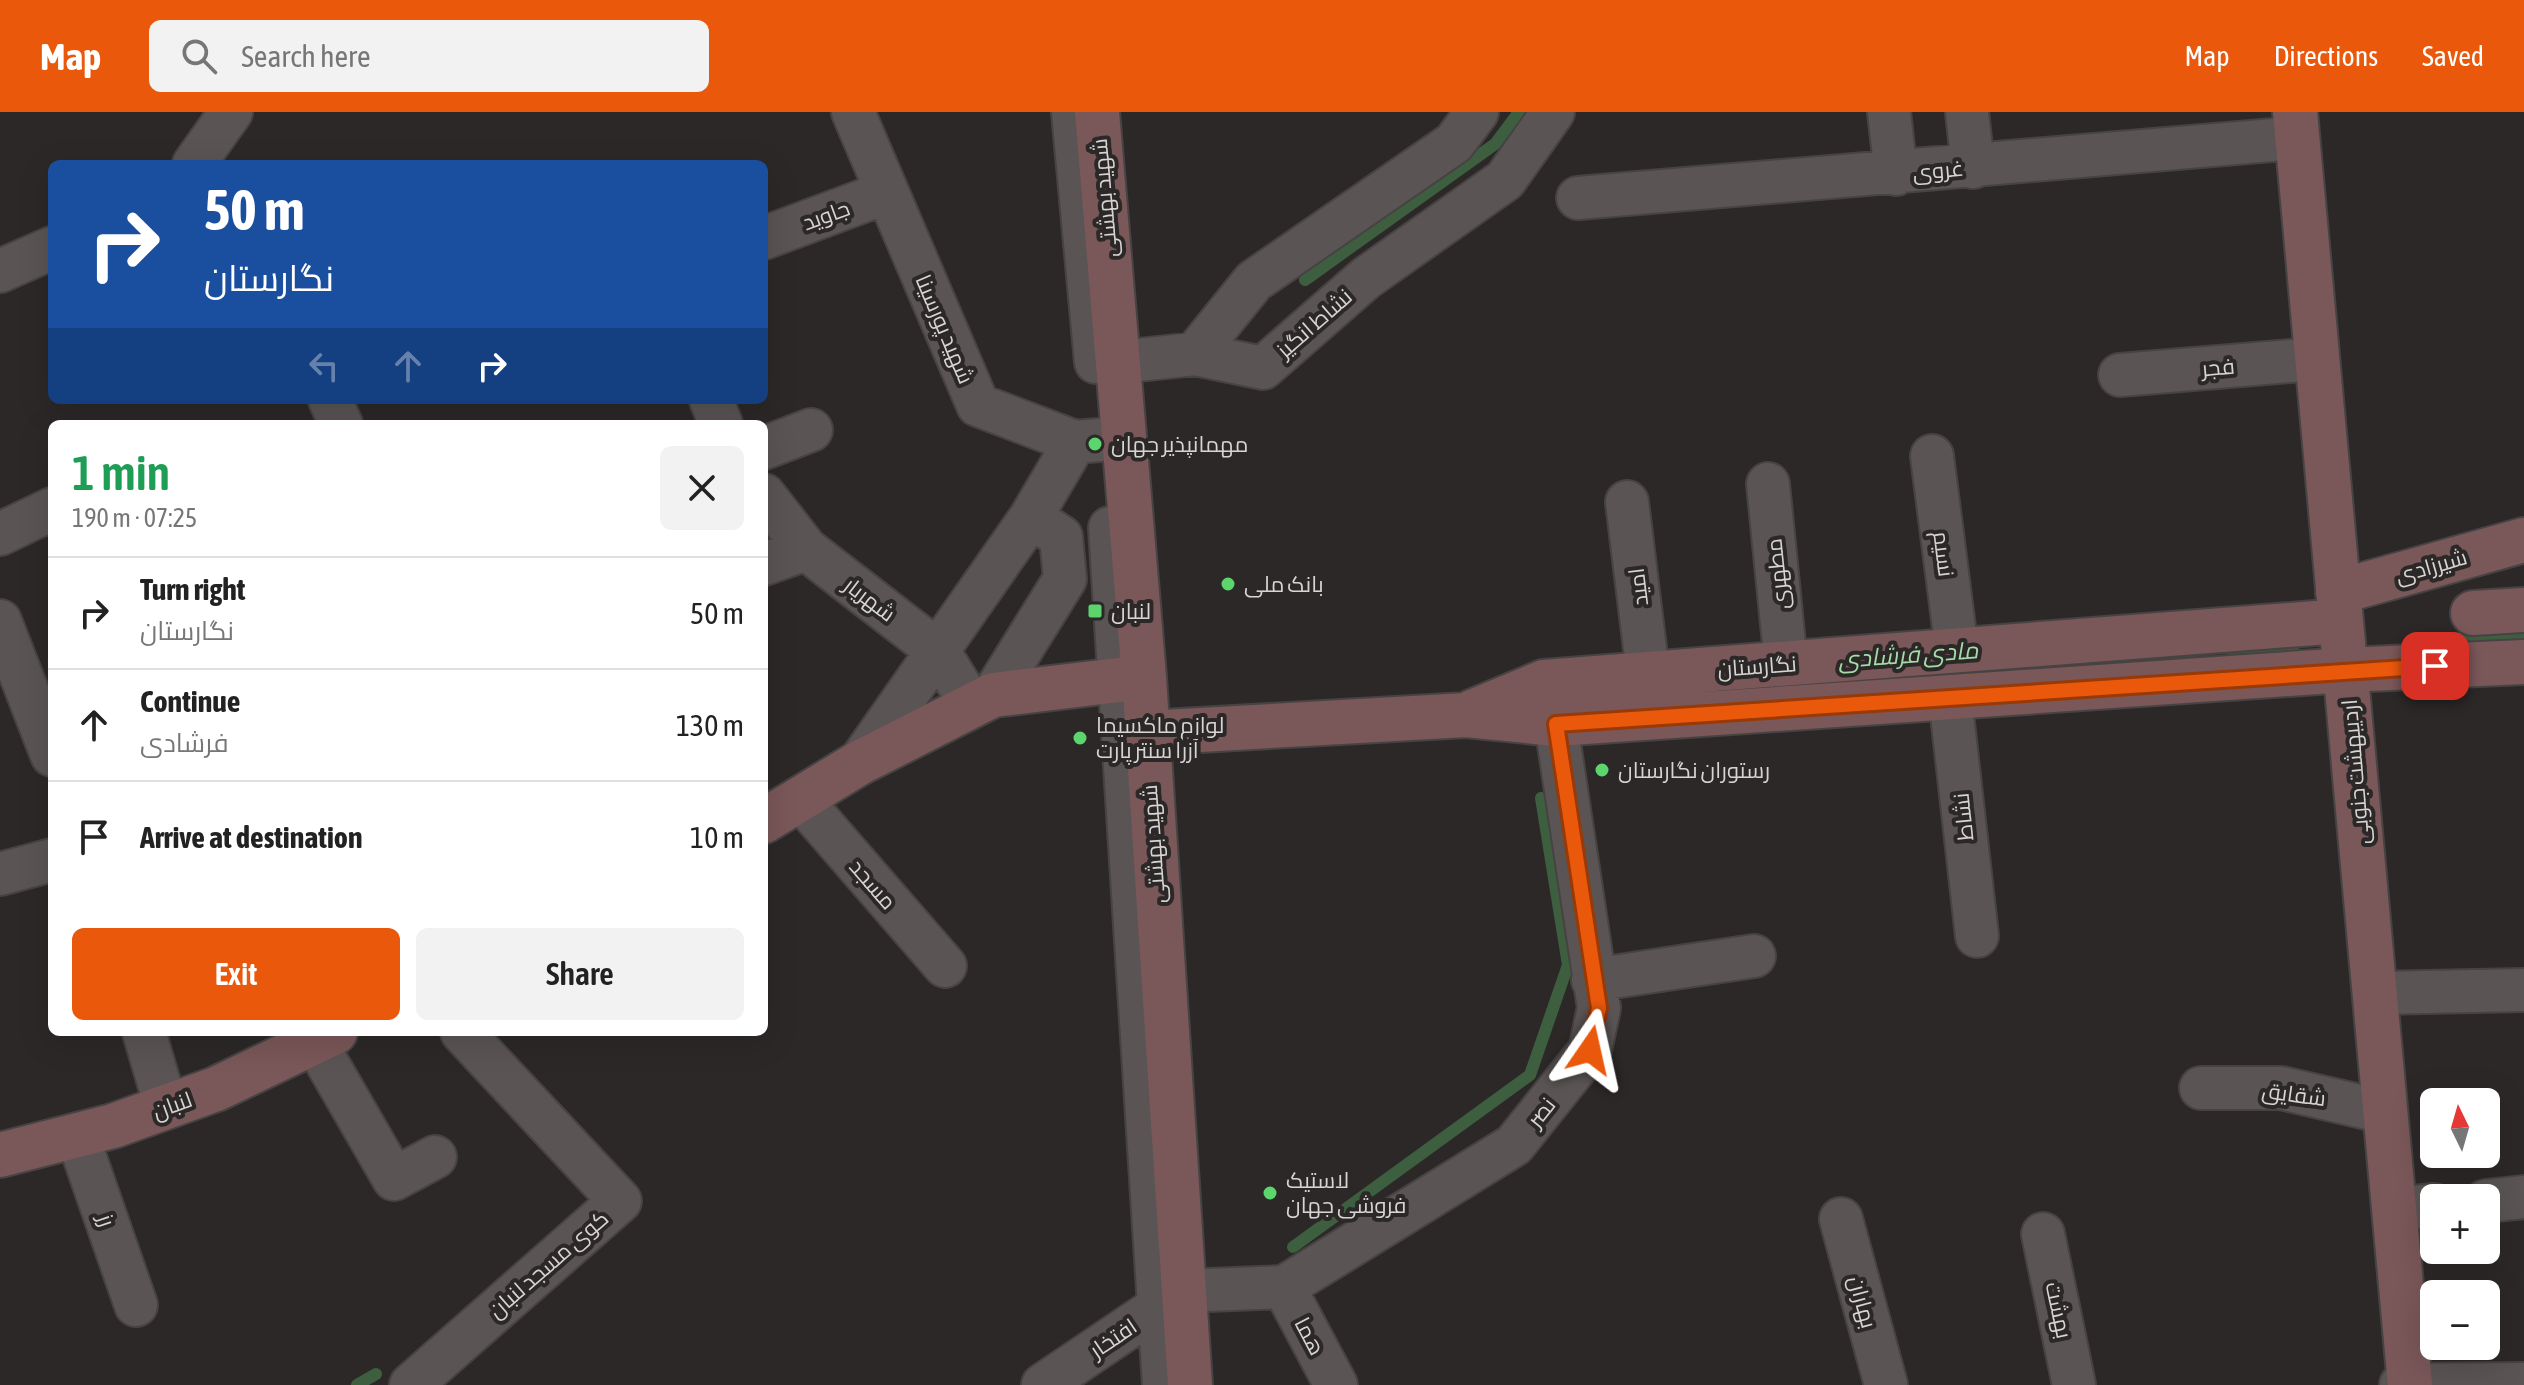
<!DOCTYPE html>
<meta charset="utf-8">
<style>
:root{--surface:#fff;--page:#f2f2f2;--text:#222;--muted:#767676;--line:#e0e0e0;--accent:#ea580c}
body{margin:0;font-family:"Asap Condensed",Cairo,sans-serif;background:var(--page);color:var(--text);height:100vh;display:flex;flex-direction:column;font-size:30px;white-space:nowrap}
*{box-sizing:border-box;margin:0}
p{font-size:26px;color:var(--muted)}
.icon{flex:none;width:44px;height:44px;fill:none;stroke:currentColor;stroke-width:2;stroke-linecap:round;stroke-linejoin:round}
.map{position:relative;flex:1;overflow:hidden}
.side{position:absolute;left:48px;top:308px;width:720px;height:616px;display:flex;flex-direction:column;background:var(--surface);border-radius:12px;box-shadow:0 8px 32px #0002}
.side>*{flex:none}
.guide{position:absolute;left:48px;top:48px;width:720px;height:244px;border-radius:12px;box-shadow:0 8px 32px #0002;background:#1a4fa0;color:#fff;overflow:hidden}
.needle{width:52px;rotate:355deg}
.controls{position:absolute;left:2420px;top:976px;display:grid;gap:16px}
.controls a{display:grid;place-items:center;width:80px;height:80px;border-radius:12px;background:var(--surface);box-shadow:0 8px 32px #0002;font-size:40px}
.pin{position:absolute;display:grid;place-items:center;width:68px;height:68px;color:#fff;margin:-34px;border-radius:16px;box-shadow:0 4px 12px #0006}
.me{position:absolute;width:88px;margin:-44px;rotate:11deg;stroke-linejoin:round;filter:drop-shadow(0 0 6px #0008)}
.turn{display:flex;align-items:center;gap:28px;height:168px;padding:0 24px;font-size:36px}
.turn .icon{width:104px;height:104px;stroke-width:2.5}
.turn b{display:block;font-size:56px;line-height:68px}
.lanes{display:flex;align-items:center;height:76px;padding:0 24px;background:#0003;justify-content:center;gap:40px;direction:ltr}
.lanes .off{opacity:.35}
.round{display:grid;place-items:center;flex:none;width:84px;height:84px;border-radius:12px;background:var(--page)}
.head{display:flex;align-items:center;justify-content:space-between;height:136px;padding:0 24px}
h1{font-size:48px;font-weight:600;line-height:60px;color:#1e9e55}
.button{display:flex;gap:16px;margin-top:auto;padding:16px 24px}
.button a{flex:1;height:92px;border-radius:12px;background:var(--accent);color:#fff;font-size:32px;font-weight:600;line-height:92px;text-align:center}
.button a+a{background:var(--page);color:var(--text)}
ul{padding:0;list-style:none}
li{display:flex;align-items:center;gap:24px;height:112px;padding:0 24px;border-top:2px solid var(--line)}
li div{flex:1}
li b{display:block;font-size:30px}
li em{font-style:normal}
header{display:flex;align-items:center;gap:48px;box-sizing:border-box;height:112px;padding:0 40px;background:var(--accent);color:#fff}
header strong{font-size:38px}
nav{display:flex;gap:44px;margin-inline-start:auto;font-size:28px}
.search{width:560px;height:72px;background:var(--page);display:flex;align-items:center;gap:20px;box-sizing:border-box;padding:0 28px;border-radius:12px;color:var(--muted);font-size:30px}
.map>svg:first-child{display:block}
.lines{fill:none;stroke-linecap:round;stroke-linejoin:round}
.stream{stroke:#3d5f3f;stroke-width:12}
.street-casing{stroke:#474343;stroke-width:46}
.secondary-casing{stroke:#474343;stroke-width:48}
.street{stroke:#5a5454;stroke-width:42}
.secondary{stroke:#7a5759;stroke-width:44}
.route-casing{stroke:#983908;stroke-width:20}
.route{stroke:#ea580c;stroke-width:14}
.poi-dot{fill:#5dd56d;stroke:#2c2828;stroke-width:3}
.labels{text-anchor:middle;stroke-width:8;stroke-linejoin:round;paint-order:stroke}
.street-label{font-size:22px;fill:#d7d4d4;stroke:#2c2828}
.poi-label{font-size:22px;fill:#d7d4d4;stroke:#2c2828;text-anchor:start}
.water-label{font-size:24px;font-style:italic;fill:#a5dda8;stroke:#2c2828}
</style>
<header>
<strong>Map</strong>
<div class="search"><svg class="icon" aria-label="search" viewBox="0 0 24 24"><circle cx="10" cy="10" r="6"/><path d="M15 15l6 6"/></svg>Search here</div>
<nav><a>Map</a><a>Directions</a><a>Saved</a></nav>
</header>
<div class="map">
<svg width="2524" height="1273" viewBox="0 0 2524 1273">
<rect width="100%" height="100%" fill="#2c2828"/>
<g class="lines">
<path class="stream" d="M1305 168 1495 32 1519 0
M2412 529 2524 523
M2232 539 2293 536
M1725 579 1902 565
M1293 1135 1530 963 1568 853 1541 686
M357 1273 376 1262"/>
<defs>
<path id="street" d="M853 0 978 293 1075 330 1124 326
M1073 0 1096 250
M1889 0 1896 62
M1967 0 1973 55
M194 52 231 0
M1578 86 2297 26
M764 126 887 80
M0 159 52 136
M1195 242 1254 169 1454 31 1477 0
M1119 250 1195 242 1263 256 1366 166 1505 68 1553 0
M2120 263 2315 247
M330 288 341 312
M711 288 721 312
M764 336 811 318
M1932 344 1957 539
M1768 372 1786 552
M764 383 806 437 939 540 972 594
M1627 390 1648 561
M1110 416 1164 1273
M0 422 52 397
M764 452 806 437
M0 509 52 643
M993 583 1065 467 1061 425 1031 405
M1950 585 1977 824
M859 651 1031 405 1075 330
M802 689 945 854
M0 762 52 748
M1593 868 1754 844
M2375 881 2524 878
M144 920 166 995
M315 930 394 1067 435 1045
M2201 976H2281L2385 1000
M77 1023 136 1193
M2486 1089 2524 1085
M2395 1097 2434 1093
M1841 1107 1886 1273
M2043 1122 2074 1273
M1284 1175 1336 1273
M411 1273 620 1089 462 920
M1043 1273 1182 1179 1284 1175 1514 1033 1590 938 1599 896 1556 612
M2401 1273 2524 1272"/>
<path id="secondary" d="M1097 0 1144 565 1190 1273
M2295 0 2410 1273
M2338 480 2524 428
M2473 501 2524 498
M1472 600 1544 570 2341 509
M1146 621 1466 603 1556 612 2346 558 2524 550
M764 709 859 651 993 583 1144 565
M0 1043 113 1014 216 977 335 920"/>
</defs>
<use href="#street" class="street-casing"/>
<use href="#secondary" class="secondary-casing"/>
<use href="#street" class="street"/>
<use href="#secondary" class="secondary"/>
</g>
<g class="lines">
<defs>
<path id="route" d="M1590 938 1599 896 1556 612 2435 554"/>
</defs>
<use href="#route" class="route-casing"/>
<use href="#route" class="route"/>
</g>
<g class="poi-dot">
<circle cx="1095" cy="332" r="8"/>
<circle cx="1228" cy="472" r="8"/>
<rect x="1087" y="491" width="16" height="16" rx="4"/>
<circle cx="1080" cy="626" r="8"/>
<circle cx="1602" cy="658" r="8"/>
<circle cx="1270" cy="1081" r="8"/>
</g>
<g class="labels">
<g class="street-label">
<text transform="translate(1938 58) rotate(-5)" y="8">غروی</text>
<text transform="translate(1104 86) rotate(-95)" y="8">شهید بهشتی</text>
<text transform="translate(826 103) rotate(-20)" y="8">جاوید</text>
<text transform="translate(1314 211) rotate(-41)" y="8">نشاط انگیز</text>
<text transform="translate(945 217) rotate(67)" y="8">شهید پورسینا</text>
<text transform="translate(2218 255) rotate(-5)" y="8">فجر</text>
<text transform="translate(1944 442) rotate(83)" y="8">نسیم</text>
<text transform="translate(2431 454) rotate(-16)" y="8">شیرزادی</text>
<text transform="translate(1777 462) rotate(-96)" y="8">مطهری</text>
<text transform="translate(1638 475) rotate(-97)" y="8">امید</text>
<text transform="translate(870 487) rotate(37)" y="8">شهریار</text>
<text transform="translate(1757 554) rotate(-4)" y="8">نگارستان</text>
<text transform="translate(2355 660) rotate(-95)" y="8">اردیبهشت جنوبی</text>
<text transform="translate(1963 705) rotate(-96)" y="8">نشاط</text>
<text transform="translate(1153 732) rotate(-94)" y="8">شهید بهشتی</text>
<text transform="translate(873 772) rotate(49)" y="8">مسجد</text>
<text transform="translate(2294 982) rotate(8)" y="8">شقایق</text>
<text transform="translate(172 993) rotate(-20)" y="8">لنبان</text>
<text transform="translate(1541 1000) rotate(-51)" y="8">نصر</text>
<text transform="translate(107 1108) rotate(71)" y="8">رز</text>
<text transform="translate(548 1152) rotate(-41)" y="8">کوی مسجد لنبان</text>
<text transform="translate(1863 1190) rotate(75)" y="8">بهاران</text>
<text transform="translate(2059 1198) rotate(78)" y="8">بهشت</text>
<text transform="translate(1310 1224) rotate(62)" y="8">هما</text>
<text transform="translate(1113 1226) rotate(-34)" y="8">افتخار</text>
</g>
<g class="poi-label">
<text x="1111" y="340">مهمانپذیر جهان</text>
<text x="1244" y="480">بانک ملی</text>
<text x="1111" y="507">لنبان</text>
<text x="1096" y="621">لوازم ماکسیما<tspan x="1096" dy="25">آزرا سنتر پارت</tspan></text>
<text x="1618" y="666">رستوران نگارستان</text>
<text x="1286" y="1076">لاستیک<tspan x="1286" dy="25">فروشی جهان</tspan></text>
</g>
<g class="water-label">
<text transform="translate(1908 543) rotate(-4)" y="8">مادی فرشادی</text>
</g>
</g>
</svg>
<div class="controls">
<a><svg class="needle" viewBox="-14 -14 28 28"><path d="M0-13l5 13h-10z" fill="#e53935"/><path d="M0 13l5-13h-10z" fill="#767676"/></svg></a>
<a>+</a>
<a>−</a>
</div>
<div class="pin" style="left:2435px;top:554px;background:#d93025"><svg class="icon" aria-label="arrive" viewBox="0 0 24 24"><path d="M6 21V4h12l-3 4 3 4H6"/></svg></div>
<svg class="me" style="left:1590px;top:938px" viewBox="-20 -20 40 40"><path d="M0-17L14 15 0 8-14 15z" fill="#ea580c" stroke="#fff" stroke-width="4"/></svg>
<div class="guide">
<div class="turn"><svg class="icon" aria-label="right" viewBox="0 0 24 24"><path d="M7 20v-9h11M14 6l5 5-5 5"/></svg><div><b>50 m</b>نگارستان</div></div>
<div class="lanes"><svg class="icon off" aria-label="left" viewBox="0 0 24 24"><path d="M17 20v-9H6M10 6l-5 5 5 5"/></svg><svg class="icon off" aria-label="ahead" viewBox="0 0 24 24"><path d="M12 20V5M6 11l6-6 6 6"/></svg><svg class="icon" aria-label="right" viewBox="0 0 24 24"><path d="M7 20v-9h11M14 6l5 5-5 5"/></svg></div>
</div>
<section class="side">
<div class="head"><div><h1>1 min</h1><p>190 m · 07:25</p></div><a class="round"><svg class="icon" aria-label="close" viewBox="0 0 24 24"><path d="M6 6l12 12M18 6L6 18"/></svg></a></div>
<ul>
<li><svg class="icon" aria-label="right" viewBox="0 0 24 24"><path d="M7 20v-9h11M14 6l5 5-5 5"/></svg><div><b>Turn right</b><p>نگارستان</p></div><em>50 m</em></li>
<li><svg class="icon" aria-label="ahead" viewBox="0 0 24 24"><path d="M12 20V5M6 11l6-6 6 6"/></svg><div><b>Continue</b><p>فرشادی</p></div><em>130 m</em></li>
<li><svg class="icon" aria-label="arrive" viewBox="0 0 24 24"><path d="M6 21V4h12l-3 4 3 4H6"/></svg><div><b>Arrive at destination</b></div><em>10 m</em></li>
</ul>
<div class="button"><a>Exit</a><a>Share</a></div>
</section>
</div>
